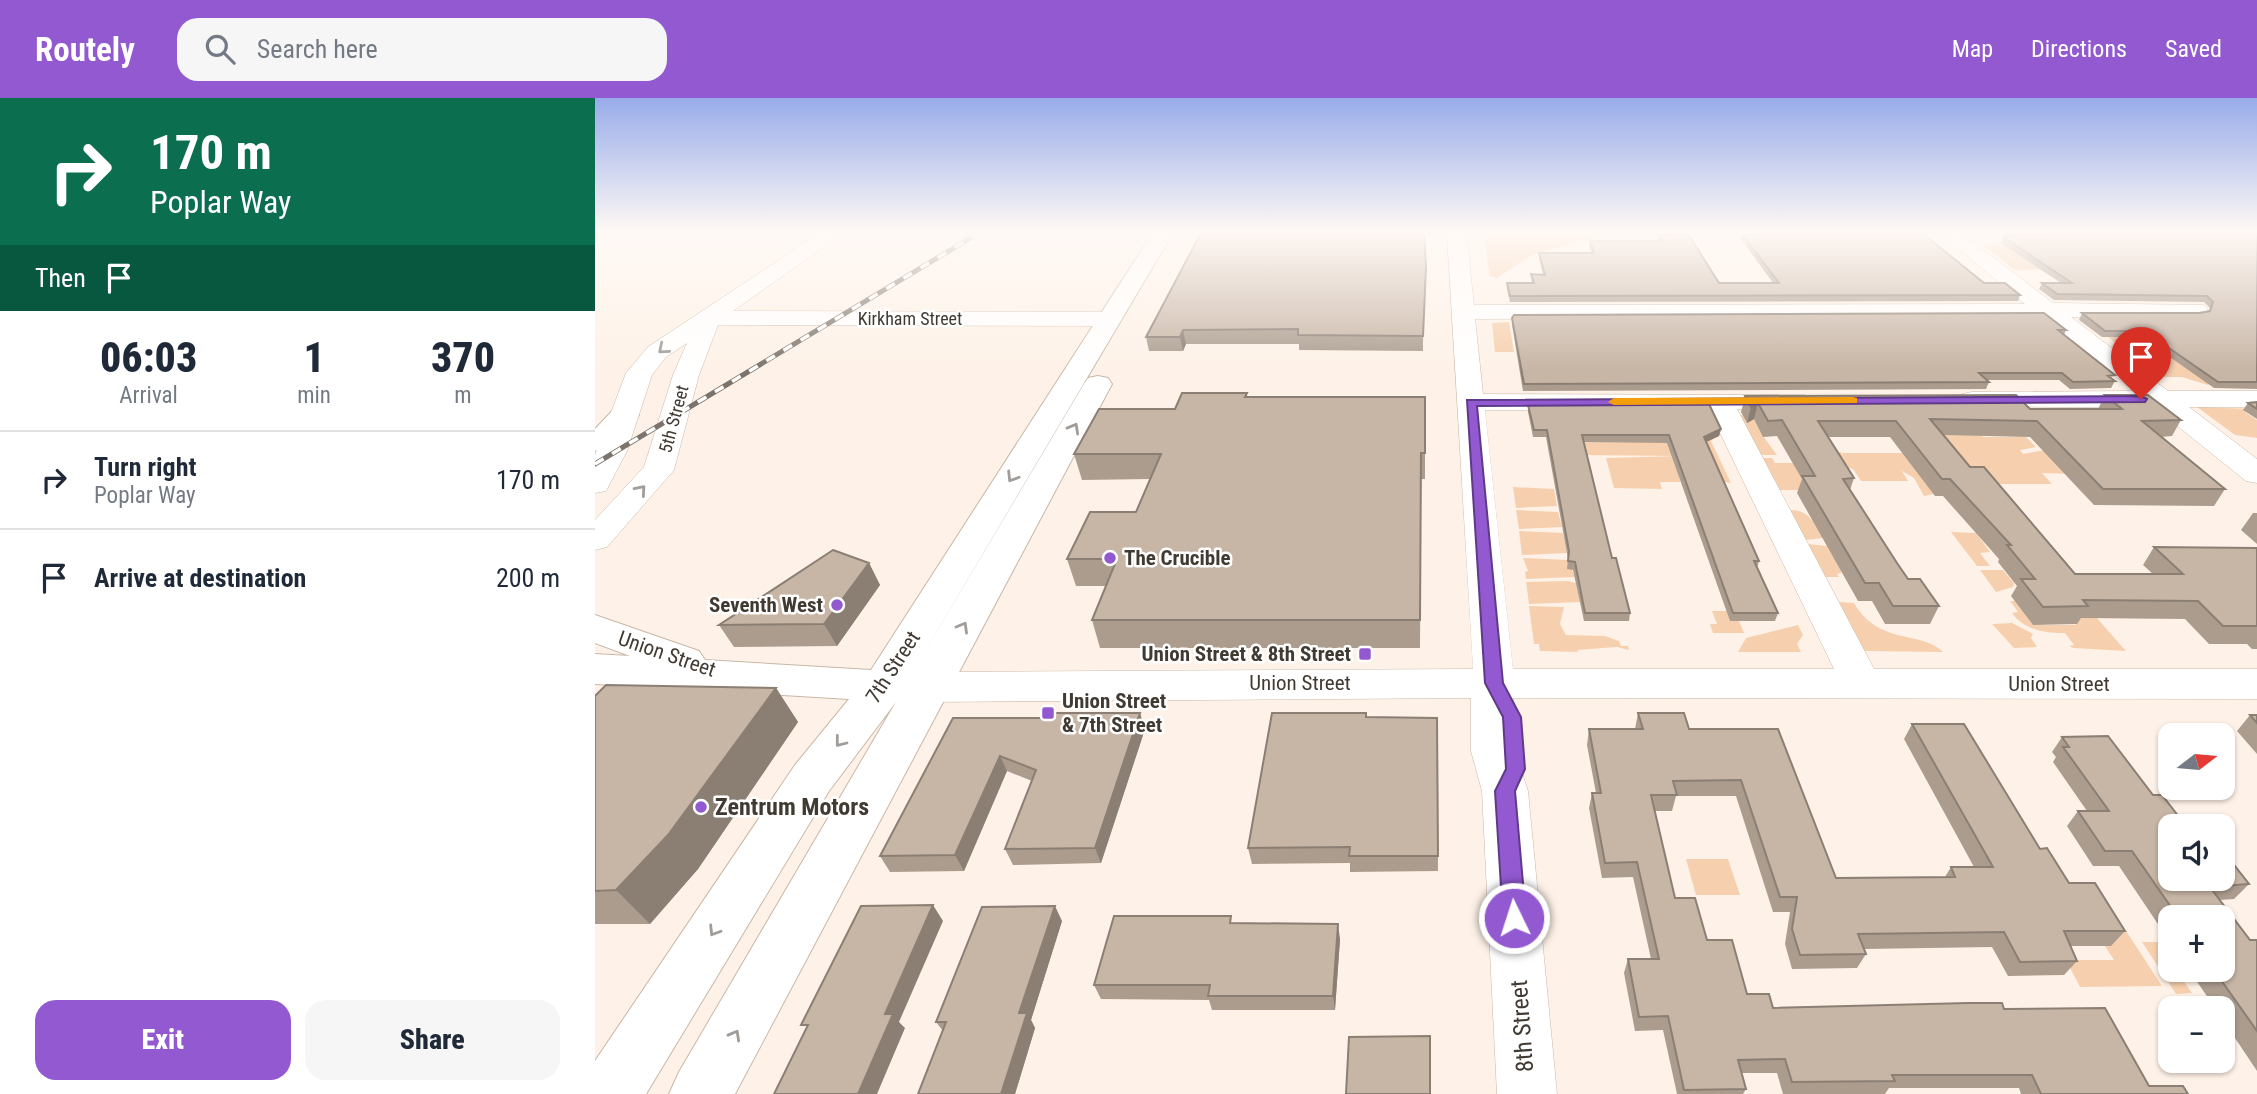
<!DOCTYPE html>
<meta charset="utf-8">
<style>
:root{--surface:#fff;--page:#f6f6f7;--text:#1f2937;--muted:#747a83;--line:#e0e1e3;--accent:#9259d1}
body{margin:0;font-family:"Roboto Condensed",sans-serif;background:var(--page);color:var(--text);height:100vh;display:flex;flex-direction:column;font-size:26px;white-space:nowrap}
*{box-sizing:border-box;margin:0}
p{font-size:23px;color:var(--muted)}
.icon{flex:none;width:38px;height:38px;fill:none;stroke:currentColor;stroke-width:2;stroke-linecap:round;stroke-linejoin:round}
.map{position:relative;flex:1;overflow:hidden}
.panel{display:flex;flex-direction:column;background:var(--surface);width:595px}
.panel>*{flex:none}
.guide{background:#0b6e4f;color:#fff;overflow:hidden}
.needle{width:46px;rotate:74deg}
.buttons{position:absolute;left:1563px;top:625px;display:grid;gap:14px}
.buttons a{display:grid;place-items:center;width:77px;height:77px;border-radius:14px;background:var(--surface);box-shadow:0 2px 5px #0004;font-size:35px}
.pin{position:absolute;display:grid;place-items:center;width:60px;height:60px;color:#fff;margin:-72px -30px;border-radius:50% 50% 50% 0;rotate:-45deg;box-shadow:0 0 7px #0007}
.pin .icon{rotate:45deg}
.me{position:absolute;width:77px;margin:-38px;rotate:356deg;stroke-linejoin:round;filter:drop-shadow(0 0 5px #0008)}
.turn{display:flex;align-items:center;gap:24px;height:147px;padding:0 35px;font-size:32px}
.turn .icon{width:91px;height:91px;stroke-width:2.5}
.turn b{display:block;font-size:49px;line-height:60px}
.then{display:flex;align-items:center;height:66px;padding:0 35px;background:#0003;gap:14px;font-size:26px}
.eta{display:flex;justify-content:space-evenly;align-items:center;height:119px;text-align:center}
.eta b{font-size:42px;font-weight:800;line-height:49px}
.primary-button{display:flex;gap:14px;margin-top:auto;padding:14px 35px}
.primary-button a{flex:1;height:80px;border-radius:21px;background:var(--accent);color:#fff;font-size:28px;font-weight:800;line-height:80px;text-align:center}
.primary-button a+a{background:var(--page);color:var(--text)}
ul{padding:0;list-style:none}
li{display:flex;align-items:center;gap:21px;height:98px;padding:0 35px;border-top:2px solid var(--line)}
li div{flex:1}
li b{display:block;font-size:26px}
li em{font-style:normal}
header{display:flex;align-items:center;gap:42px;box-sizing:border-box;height:98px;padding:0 35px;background:var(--accent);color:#fff}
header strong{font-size:33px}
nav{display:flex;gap:38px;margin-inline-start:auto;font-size:24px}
.search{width:490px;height:63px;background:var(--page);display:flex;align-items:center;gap:18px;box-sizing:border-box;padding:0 24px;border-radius:21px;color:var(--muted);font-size:26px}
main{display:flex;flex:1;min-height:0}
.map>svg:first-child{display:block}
.green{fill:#f6d0ae}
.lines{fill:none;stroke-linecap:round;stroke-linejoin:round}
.minor-casing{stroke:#c9b7a6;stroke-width:1}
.major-casing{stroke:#c9b7a6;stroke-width:2}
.highway-casing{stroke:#c9b7a6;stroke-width:2}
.minor{fill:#fff;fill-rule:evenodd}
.major{fill:#fff;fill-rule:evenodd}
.highway{fill:#fff;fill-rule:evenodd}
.rail-casing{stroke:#7c746c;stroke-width:5}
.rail{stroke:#fff;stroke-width:3.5;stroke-dasharray:10;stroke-linecap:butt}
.wall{fill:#ab9c8e}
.shaded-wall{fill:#8b7f74}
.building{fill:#c7b5a5;stroke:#8b7f74;stroke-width:2}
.oneway{stroke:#a09c99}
.route{fill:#9259d1;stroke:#5f3a88;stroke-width:2}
.slow{fill:#f59e0b}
.poi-dot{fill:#9259d1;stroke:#fff;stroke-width:2.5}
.labels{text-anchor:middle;stroke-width:5;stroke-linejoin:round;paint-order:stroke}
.far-street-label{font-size:18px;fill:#413a33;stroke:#fff}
.poi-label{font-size:21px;font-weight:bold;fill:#413a33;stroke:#fff;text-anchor:start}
.street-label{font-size:21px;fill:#413a33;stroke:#fff}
.near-poi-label{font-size:24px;font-weight:bold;fill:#413a33;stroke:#fff;text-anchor:start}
.near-street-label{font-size:24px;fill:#413a33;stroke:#fff}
</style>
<header>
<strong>Routely</strong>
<div class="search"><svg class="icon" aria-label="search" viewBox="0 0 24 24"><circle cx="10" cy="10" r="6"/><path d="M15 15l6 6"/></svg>Search here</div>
<nav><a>Map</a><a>Directions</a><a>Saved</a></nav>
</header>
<main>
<section class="panel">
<div class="guide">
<div class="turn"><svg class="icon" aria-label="right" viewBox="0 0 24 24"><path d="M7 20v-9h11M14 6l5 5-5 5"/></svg><div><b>170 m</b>Poplar Way</div></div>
<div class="then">Then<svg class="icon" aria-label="arrive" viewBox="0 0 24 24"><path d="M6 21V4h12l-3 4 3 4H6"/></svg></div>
</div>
<div class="eta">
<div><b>06:03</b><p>Arrival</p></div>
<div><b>1</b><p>min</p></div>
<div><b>370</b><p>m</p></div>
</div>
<ul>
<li><svg class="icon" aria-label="right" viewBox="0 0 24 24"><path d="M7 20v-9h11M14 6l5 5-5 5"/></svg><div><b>Turn right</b><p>Poplar Way</p></div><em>170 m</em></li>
<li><svg class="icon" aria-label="arrive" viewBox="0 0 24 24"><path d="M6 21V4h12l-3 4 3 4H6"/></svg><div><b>Arrive at destination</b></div><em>200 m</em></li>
</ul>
<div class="primary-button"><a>Exit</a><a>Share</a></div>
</section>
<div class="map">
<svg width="1662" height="996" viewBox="0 0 1662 996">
<rect width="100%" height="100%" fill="#fef2e8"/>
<path class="green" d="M888 133H1036L985 143 935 158 902 180 895 178Z
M1386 145 1411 146 1423 154 1416 155H1428L1447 171 1420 172Z
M914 224 919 254H900L897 225Z
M1512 238 1662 255 1568 257H1662L1613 287 1587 279H1563Z
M1602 309 1659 311 1650 314 1662 322V340L1640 337Z
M1145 317H1168V338L1182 357H1166Z
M1368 317 1388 339H1431L1441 349 1425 352 1428 356 1450 352 1474 376 1447 375 1457 386H1387L1329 398 1319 380 1307 373 1313 383H1266L1258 371 1204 355 1246 354 1250 360 1247 355H1360L1342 339Z
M1120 339 1116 343 1136 385 1084 377 1085 384H1065L1067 391 1019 390 1011 360 1084 358 981 357 978 344H1079Z
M1167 360H1177L1180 365H1205L1213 392H1184Z
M918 389 959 391 962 408 921 410Z
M921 412 963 414 967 429 924 431Z
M1195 412C1214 412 1220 425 1228 440L1211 442Z
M924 433 968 435 972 455 927 457Z
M1356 434 1381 435 1395 454 1385 455 1395 468H1382Z
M1213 446 1232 448 1246 472V475L1242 476 1244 479H1230Z
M928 460 973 462 980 479 931 481 930 474 933 473Z
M1385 472H1408L1419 485 1418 489 1401 494Z
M973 483 981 485 985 504 934 506 931 484Z
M1485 501 1531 553 1478 550 1474 548 1479 547 1470 535C1450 535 1429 532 1417 515L1423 514 1415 503H1420L1438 527H1481Z
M1244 504 1259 505C1284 548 1326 532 1348 554L1269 553Z
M934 508 969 509 965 526 971 537 1010 538 1024 543 1026 548H1033L1034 552 1022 549 982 552 984 554 945 553 944 546H939Z
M1117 513H1132L1135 523H1144L1149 535H1118L1115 526H1122Z
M1417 525 1438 536 1436 540 1442 549 1419 550 1397 526Z
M1203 527 1208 537 1202 546 1206 554H1143L1151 540Z
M1091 761H1133L1145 797H1101Z
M1497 815 1520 816 1567 888 1485 889 1471 862H1519L1510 848 1516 847Z
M1547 844H1575V872H1581L1597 895 1581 896Z"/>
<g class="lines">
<defs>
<path id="minor" d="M228 133H251L138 213 515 214 523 216 527 221 523 226 515 228 123 227 104 277 79 372 12 449 0 452V422L49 369 78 277 92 245 71 259 57 277 32 353 11 393 0 395V357L31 275 53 249Z
M852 133 871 134 879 207 1430 206 1342 133H1364L1458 205 1609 207 1613 212 1609 217 1601 219H1476L1573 293H1662V309H1594L1662 361V385L1651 383 1560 310 1367 308 1363 302 1367 296 1377 294 1539 293 1447 219 880 221 888 296 1210 297 1214 303 1210 309 1142 311 1279 571H1662V601L918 600 920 653 933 693 962 996H902L887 693 876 653V600L336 604 321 599 315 589 321 579 336 574 878 571ZM890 312H1114L1239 571H918Z"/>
<path id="major" d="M559 133H579L316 577 489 286 493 280 503 278 513 280 517 286 140 996H74L84 974 301 604 234 693 51 996H0V963L200 667 254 601 0 586V556L35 558 0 545V517L104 553 110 562 276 572Z"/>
<path id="highway" d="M29 308 39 311 44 317 27 340 0 353V331L19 311Z"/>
</defs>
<use href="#minor" class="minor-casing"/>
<use href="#major" class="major-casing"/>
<use href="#highway" class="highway-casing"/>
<use href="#minor" class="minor"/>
<use href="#major" class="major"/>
<use href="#highway" class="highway"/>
<defs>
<path id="rail" d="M0 366 387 133"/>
</defs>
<use href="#rail" class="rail-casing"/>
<use href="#rail" class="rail"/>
</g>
<path class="wall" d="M829 133 828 253 704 252V246H591L588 253H554L551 239Z
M1662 135V291L1619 290 1552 243 1540 239H1507L1484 222 1487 215H1604L1614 213 1615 210 1609 204 1459 202 1444 191 1447 185H1466L1406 145 1411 136Z
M1147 136 1389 185 1425 197 1423 203 915 204 912 191V185H937L936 176H948L944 160V155H997L994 149 995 143H1063V137L1124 185H1178L1146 141Z
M917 220 1471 232 1469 237 1520 283 1516 290 1475 291 1464 282H1391L1394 284 1391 291 928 293 917 227Z
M652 295V299H830V381H826L825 550H505L497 522 511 488H481L472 461 541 414 555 381 487 382 479 356 580 311Z
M1510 297 1586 322 1577 338 1566 339 1630 391 1619 408 1499 407 1435 339 1348 337 1375 369 1480 476H1558L1548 467 1559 449 1662 450V551H1657L1652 546H1614L1590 521 1486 520 1482 526 1438 527 1416 498 1422 488 1403 464 1404 461 1348 398H1340L1295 339H1233L1259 380 1255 392 1313 481 1344 508 1335 526H1290L1277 503H1263L1202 395 1207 381 1182 338 1168 339 1159 321 1152 325 1146 314 1150 298 1435 311H1503Z
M1662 304V321L1648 312 1653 305Z
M933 307 1126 331 1124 338 1111 344 1164 463 1162 470 1183 515 1180 523H1135L1072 345 989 344 1017 460 1035 515 1034 523H989L978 472 972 471 973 461 951 339H938L933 314Z
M1658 415H1662V446L1646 432Z
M274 465 285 487 242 548 139 549 124 527Z
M181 590 203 624 103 771 55 826H0V598Z
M1043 615 1094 631H1183L1241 780 1350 779 1356 769H1379L1309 641 1317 626 1445 751 1474 785 1530 833 1516 848H1475L1482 863 1469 877 1413 878 1397 849 1269 851 1271 856 1262 870 1197 871 1190 846 1195 814H1178L1141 698H1081L1077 713H1059L1080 800 1152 896 1178 910 1409 911 1554 988 1593 996H1426L1424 990H1294L1290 996H1188L1182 975H1146L1151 991 1148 996H1082L1068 932 1040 933 1029 875 1033 861H1056L1038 779 1007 780 994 710 997 695H1001L992 647 994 631H1040Z
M1655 617H1662V656L1642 633Z
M772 619 842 620 843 773 755 774V765L657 766 653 750Z
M358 620 550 631 506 765 418 767 410 751 437 683 412 673 369 773 295 774 285 758Z
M1467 639 1575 728 1654 786 1639 801 1625 802 1655 842H1662V973L1628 922V910H1620L1594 872H1628V819H1575V844L1524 768H1498L1472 728 1483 713H1492L1458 664 1461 659 1457 654Z
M467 823 436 922 440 930 420 996H323L348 933 341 924Z
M638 825 745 841 740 912H617L614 902 506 901 499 887Z"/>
<path class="shaded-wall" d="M588 232 591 246 588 253 585 239Z
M1163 305 1159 321 1152 325 1156 309Z
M1126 331 1124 338 1107 346 1109 339Z
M274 465 285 487 242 548 229 526Z
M181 590 203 624 103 771 55 826 21 792Z
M545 615 550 631 506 765 500 750Z
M405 658 412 673 369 773 360 757Z
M338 807 348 823 304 924 310 930 282 996H263L290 916Z
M460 808 467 823 436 922 440 930 420 996H406L424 915Z
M743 826 745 841 740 912 738 898Z"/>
<path class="building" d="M607 133H829L831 169 828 238 703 237V231L588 232 585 239H551Z
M1274 135H1327L1389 185H1410L1425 197 915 198 912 185H939L936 176 950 177 944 155H999L995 143H1068L1063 137 1093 136 1124 185H1184L1147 136Z
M1662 135V284H1623L1555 237 1543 233H1510L1487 215H1604L1615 213 1618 204 1612 198 1462 196 1447 185H1477L1408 139H1416L1411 136Z
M1449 215 1471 232H1463L1520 277 1513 278 1520 283 1478 284 1467 275H1384L1394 284 929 286 917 220 919 217Z
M587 295H652L650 299H830V355H826L825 522H497L522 461H472L495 414H541L566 356H479L504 311H580Z
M1421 297 1435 311H1527L1510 297H1553L1586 322 1547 323 1630 391H1508L1442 323 1335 321 1375 369H1389L1480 476H1588L1559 449 1662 450V528H1628L1603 503 1488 502 1493 508 1448 509 1426 481H1440L1412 447H1416L1355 381H1347L1301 323H1223L1259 380 1248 381 1302 465 1313 481H1325L1344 508H1298L1284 485H1270L1207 378H1220L1187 322 1173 323 1163 305 1156 309 1150 298Z
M1662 304V311L1653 305Z
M1114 306 1126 331 1109 339 1164 463H1159L1183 515H1138L1074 337H987L1017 460H1021L1035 515H990L980 464 973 463 974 453 952 332H939L933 307Z
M238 452 274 465 229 526 124 527Z
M11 587 181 590 73 737 21 792 0 793V598Z
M448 615H545L500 750 410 751 441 672 405 658 360 757 285 758 358 620H446Z
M677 615H771V619L842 620 843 758H754L755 749 653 750Z
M1043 615H1089L1094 631H1183L1241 780 1360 779 1356 769H1398L1317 626H1369L1445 751 1452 750 1474 785H1500L1530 833H1469L1482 863 1425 864 1409 834 1263 836 1271 856 1205 857 1197 831 1202 799H1185L1146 682 1078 683 1082 697H1056L1080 800H1100L1112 842H1137L1152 896H1174L1178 910 1373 905H1407L1409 911 1510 910 1554 988H1588L1593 996H1446L1437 977H1297L1300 983 1197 984 1190 961 1143 962 1151 991 1089 992 1073 918 1044 919 1033 861H1064L1042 764 1010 765 997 695H1006L994 631H1048Z
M1655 617H1662V625Z
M1513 638 1558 697H1567L1591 728H1575V780H1628V753L1654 786 1615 789 1655 842H1662V933L1619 872H1628V819H1583L1537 753H1510L1483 713H1514L1468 649H1474L1467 639Z
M338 807 290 916H298L263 996H179L213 927H206L266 808Z
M460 808 424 915H432L406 996H323L351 924H341L387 809Z
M519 818H636L635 825 743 826 738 898H613L615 887H499Z
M835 938V996H751L754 939Z"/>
<defs><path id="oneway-chevron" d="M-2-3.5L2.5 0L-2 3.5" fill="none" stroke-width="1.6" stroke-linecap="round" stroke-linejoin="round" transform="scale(1.75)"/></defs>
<g class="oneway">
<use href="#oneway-chevron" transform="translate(68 251) rotate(140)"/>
<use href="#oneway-chevron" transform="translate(479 330) rotate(-61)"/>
<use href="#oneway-chevron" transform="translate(417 379) rotate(122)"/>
<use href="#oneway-chevron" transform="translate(46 392) rotate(-49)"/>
<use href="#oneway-chevron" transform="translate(368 529) rotate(-60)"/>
<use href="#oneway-chevron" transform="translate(245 644) rotate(128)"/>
<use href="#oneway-chevron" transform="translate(119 833) rotate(122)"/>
<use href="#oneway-chevron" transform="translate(140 937) rotate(-61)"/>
</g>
<linearGradient id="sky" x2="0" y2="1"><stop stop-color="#98acea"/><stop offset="0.49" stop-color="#fff9f5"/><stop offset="1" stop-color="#fff9f5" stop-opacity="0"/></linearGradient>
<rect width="1662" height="273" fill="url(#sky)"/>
<path class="route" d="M1546 298 1552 301 1550 304 882 308 908 585 926 619 930 671 920 693 931 820 927 827 919 830 911 827 908 820 900 693 911 671 908 619 890 585 872 302Z"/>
<path class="slow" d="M1258 299 1262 300V305L1019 307 1013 304 1019 300Z"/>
<g class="poi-dot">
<circle cx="515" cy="460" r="7"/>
<circle cx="242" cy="507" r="7"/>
<rect x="763" y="549" width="14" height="14" rx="3.5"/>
<rect x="446" y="608" width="14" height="14" rx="3.5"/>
<circle cx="106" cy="709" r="7"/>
</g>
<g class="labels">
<g class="far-street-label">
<text x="315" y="227">Kirkham Street</text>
<text transform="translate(79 321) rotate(-75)" y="6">5th Street</text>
</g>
<g class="poi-label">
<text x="529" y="467">The Crucible</text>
<text x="228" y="514" text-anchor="end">Seventh West</text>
<text x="756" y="563" text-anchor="end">Union Street &amp; 8th Street</text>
<text x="467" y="610">Union Street<tspan x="467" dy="24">&amp; 7th Street</tspan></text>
</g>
<g class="street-label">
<text transform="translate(72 556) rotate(19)" y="7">Union Street</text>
<text transform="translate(298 569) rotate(-57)" y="7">7th Street</text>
<text x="705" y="592">Union Street</text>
<text x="1464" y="593">Union Street</text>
</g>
<g class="near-poi-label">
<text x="120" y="717">Zentrum Motors</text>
</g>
<g class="near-street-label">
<text transform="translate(927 928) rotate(-94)" y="8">8th Street</text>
</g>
</g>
</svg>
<div class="buttons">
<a><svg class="needle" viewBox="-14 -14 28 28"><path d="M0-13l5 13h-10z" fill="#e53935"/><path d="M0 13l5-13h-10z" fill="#747a83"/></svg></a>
<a><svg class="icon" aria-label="sound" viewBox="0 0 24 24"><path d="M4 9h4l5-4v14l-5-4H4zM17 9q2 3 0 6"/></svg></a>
<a>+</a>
<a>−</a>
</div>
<div class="pin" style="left:1546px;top:301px;background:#d93025"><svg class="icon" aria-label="arrive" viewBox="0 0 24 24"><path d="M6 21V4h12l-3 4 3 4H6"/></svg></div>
<svg class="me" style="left:919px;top:820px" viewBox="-20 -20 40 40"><circle r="17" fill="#9259d1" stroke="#fff" stroke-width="3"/><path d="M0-11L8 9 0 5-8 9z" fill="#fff"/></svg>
</div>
</main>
